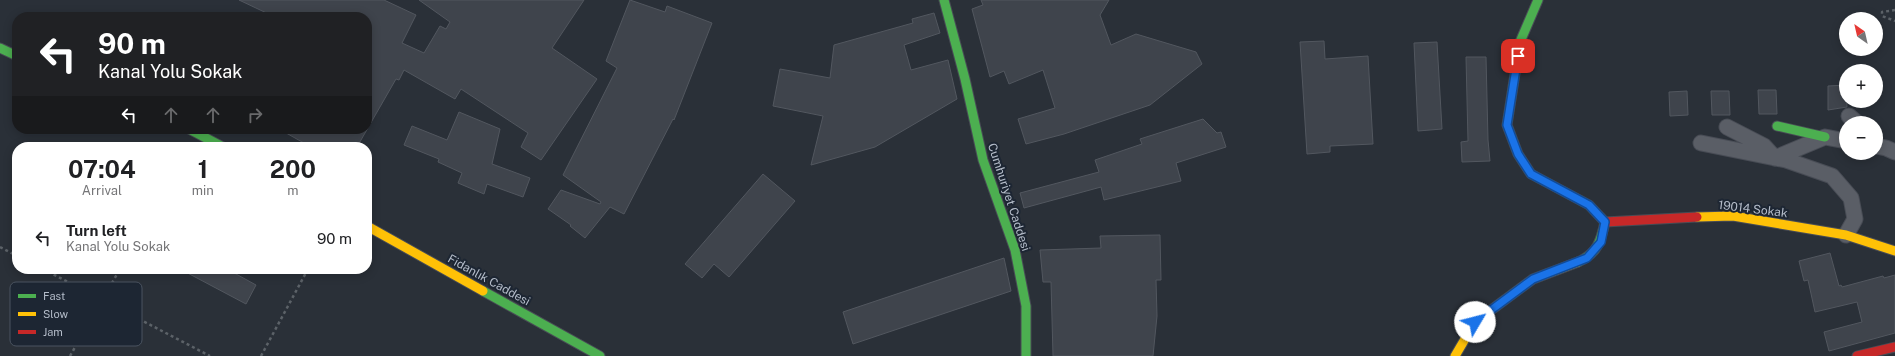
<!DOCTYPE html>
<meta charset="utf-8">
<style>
:root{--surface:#fff;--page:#f2f2f2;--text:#202124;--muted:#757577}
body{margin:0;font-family:"Public Sans",sans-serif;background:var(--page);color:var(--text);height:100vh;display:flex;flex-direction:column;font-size:15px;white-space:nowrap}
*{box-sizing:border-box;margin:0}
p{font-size:13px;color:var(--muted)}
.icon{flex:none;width:22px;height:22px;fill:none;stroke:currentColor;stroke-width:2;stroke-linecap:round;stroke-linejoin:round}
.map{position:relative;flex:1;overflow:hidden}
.drawer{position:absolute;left:12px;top:142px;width:360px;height:132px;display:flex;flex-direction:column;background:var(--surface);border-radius:16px;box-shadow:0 2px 10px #0003}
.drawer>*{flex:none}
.hud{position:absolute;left:12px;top:12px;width:360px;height:122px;border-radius:16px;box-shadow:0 2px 10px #0003;background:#202124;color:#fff;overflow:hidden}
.needle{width:26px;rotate:326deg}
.fabs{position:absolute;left:1839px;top:12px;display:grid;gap:8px}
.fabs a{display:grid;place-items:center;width:44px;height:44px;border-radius:50%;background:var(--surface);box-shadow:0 2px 10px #0003;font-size:20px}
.pin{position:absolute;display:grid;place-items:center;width:34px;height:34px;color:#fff;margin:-17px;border-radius:8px;box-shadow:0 2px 6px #0006}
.me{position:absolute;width:44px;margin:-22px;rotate:53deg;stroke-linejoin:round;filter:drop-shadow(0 0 3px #0008)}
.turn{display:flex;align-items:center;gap:14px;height:84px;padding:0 20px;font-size:18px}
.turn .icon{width:52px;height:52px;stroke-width:2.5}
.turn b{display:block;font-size:28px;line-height:34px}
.lanes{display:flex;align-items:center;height:38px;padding:0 20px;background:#0003;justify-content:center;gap:20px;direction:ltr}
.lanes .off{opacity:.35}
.eta{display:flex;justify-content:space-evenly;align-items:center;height:68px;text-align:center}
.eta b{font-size:24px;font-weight:700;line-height:28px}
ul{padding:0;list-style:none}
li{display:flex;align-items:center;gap:12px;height:56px;padding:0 20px}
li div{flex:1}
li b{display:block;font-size:15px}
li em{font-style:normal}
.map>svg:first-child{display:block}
.building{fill:#3f444c;stroke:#52575f}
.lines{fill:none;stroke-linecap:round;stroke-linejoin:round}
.street-casing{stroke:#484c55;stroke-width:17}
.fast-casing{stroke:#484c55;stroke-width:11}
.slow-casing{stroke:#484c55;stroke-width:11}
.jam-casing{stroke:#484c55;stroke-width:11}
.path{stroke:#5c6268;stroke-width:2.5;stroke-dasharray:3 3;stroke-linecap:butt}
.street{stroke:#5a5e66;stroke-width:15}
.fast{stroke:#4caf50;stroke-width:9}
.slow{stroke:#ffc107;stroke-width:9}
.jam{stroke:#c62828;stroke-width:9}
.route-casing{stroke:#114b97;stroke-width:10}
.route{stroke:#1a73e8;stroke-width:7}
.labels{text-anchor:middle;stroke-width:4;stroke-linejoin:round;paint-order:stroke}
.street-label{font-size:12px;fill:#b4bcc9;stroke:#1d2633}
.key{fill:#1d2633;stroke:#4a5360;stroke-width:1}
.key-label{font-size:11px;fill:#b4bcc9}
</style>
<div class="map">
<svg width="1895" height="356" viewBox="0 0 1895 356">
<rect width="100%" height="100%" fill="#2a3038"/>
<path class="building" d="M239 0H384L416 15 402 43 424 53 440 26 446 29 450 22 419 0H584L552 48 597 79 541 160 521 147 528 133 461 89 455 99 404 70 399 80 396 79 357 147H311L279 129H367V17H275Z
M630 0 665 12 667 6 712 23 674 120 673 119 624 214 610 207 585 238 570 226 571 225 548 209 561 190 600 204 601 202 563 175 617 68 606 61Z
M981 0H1109L1100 15 1111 45 1136 34 1196 52 1202 64 1150 105 1064 134 1026 144 1018 119 1055 108 1043 70 1009 84 1004 71 990 77 972 9 983 5Z
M934 13 940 33 904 45 911 70 948 60 957 99 875 147 811 165 823 116 773 106 780 69 830 78 834 45 913 23 912 19Z
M1324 41 1325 59 1368 56 1373 144 1330 146V152L1307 154 1300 42Z
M1437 42 1442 129 1418 131 1414 43Z
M1466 57H1486L1488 140 1490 161 1462 162 1461 142 1468 141Z
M1846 85 1847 107 1828 110V86Z
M1758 90H1776L1777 114H1759Z
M1687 91 1688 115 1670 116 1669 92Z
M1711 91H1729L1730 115H1712Z
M459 112 500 129 492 164 530 178 523 197 487 184 484 194 458 183 462 173 438 162 439 159 404 145 412 126 447 140Z
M1203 119 1217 133 1221 132 1226 147 1176 163 1181 181 1104 200 1101 187 1024 208 1020 193 1099 172 1095 160 1142 144 1140 139Z
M763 174 795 201 729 277 714 264 702 278 685 264Z
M1160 235 1161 280H1156L1157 316 1153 356H1053L1051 282H1043L1040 250 1101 248 1100 236Z
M1830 253 1839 286 1841 285 1842 287 1883 276 1884 278 1895 275V333L1829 351 1824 332 1862 322 1857 302 1815 312 1808 280 1804 281 1799 261Z
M1004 258 1011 291 853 344 843 312Z
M180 269H227L256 285 246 304Z"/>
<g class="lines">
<defs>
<path id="street" d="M1849 116 1857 123
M1727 127 1764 146 1775 158 1825 137 1846 141
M1701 143 1786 160 1832 176 1851 198 1855 219 1846 235
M1876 146 1886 148 1895 152"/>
<path id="fast" d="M944 0 965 79 983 160 1015 250 1026 306V356
M1538 0 1520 42 1507 125 1518 154 1531 174 1589 205 1605 222C1601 241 1597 254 1578 262
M0 48 17 56
M1777 126 1825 137
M189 129 223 147
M483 291 600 356"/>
<path id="slow" d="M1697 217 1733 216 1846 235 1895 251
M367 226 483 291
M1455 356 1475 322 1533 279 1578 262"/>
<path id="jam" d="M1605 222 1697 217
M1857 356 1895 347"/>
</defs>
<use href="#street" class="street-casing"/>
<use href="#fast" class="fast-casing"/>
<use href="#slow" class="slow-casing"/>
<use href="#jam" class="jam-casing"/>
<path class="path" d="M1895 10 1882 12V16L1895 21
M0 247 17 256
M43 269 210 356
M70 356 120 269
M261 356 308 269"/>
<use href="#street" class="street"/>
<use href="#fast" class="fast"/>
<use href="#slow" class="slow"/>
<use href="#jam" class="jam"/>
</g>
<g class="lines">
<defs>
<path id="route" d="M1475 322 1533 279 1587 258 1601 242 1605 222 1589 205 1531 174 1518 154 1507 125 1518 56"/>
</defs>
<use href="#route" class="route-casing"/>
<use href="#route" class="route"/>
</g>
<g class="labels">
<g class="street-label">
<text transform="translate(1009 197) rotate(72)" y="4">Cumhuriyet Caddesi</text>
<text transform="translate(1753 209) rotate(7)" y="4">19014 Sokak</text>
<text transform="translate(489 280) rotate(29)" y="4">Fidanlık Caddesi</text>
</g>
</g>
<rect x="10" y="282" width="132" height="64" rx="6" class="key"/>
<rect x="18" y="294" width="18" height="4" fill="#4caf50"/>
<rect x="18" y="312" width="18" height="4" fill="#ffc107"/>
<rect x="18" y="330" width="18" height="4" fill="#c62828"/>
<g class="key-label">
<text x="43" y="300">Fast</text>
<text x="43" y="318">Slow</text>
<text x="43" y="336">Jam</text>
</g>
</svg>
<div class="fabs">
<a><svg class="needle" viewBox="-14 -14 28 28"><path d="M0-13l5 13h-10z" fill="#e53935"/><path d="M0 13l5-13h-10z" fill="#757577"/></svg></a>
<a>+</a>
<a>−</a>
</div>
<div class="pin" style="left:1518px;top:56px;background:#d93025"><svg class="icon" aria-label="arrive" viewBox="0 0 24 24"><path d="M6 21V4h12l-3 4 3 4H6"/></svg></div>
<svg class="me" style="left:1475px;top:322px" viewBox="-20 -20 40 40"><circle r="19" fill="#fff"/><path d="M0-13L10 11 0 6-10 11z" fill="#1a73e8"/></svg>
<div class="hud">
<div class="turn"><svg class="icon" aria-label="left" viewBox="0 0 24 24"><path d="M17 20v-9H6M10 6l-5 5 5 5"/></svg><div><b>90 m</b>Kanal Yolu Sokak</div></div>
<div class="lanes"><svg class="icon" aria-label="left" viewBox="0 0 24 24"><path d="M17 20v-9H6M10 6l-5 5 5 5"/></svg><svg class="icon off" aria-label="ahead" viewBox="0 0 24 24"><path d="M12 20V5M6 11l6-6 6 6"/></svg><svg class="icon off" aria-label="ahead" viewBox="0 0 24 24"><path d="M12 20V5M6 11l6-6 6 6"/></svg><svg class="icon off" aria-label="right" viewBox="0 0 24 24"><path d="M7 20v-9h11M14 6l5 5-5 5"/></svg></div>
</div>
<section class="drawer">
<div class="eta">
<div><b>07:04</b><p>Arrival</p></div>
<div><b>1</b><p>min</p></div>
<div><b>200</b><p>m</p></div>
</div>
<ul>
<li><svg class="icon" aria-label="left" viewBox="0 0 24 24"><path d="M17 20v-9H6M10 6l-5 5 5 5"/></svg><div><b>Turn left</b><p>Kanal Yolu Sokak</p></div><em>90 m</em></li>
</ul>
</section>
</div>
